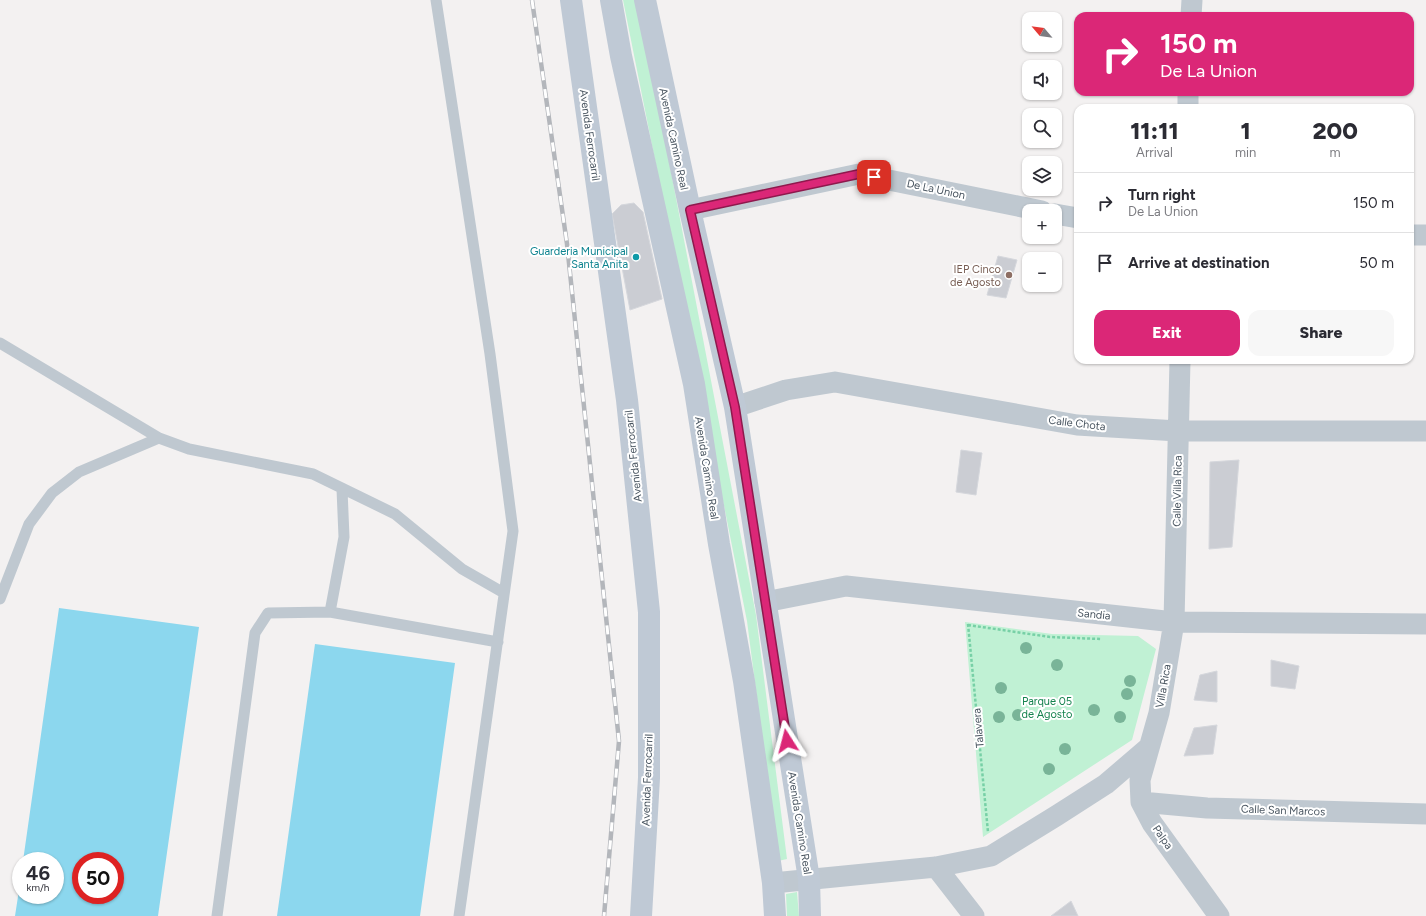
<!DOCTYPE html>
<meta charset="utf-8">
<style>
:root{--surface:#fff;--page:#f7f7f7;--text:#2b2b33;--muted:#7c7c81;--line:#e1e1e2;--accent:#db2777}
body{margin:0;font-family:Figtree,sans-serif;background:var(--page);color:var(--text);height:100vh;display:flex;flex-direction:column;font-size:15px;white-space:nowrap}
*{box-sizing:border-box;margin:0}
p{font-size:13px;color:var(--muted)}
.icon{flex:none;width:22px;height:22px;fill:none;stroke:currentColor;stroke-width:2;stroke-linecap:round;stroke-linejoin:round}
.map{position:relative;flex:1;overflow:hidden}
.panel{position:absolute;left:1074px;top:104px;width:340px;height:260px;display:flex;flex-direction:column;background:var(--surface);border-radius:12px;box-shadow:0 1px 3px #0004}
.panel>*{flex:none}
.top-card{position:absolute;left:1074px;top:12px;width:340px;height:84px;border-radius:12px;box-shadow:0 1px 3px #0004;background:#db2777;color:#fff;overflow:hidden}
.needle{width:26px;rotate:299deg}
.fabs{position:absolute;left:1022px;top:12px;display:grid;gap:8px}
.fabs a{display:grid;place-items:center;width:40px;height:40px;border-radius:8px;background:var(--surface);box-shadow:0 1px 3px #0004;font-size:20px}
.speed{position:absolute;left:12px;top:852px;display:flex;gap:8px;font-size:20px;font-weight:700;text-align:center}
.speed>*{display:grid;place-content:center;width:52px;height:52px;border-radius:50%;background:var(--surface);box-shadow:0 1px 3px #0004;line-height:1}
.speed small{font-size:10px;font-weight:400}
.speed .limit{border:6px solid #d22;background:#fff;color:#111}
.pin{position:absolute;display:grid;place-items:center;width:34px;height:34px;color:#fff;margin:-17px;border-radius:8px;box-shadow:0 2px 6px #0006}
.me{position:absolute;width:44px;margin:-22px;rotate:351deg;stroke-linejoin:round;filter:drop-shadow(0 0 3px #0008)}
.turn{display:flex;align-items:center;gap:14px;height:84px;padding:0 20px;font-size:18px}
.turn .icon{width:52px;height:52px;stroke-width:2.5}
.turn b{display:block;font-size:28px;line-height:34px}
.eta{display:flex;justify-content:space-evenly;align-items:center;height:68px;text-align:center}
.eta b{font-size:24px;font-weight:800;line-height:28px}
.cta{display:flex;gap:8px;margin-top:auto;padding:8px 20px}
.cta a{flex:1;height:46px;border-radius:12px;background:var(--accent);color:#fff;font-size:16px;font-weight:800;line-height:46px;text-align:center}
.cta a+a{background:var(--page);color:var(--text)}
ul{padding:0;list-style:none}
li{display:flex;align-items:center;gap:12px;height:60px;padding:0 20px;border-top:1px solid var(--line)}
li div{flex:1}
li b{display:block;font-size:15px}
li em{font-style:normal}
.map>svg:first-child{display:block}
.green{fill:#c0f1d4}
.water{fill:#8cd7ee;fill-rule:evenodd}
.building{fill:#cbcdd3;stroke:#d5d7dc}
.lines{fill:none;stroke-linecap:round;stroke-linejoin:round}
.path{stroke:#77d0a6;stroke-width:2.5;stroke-dasharray:3 2;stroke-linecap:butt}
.lane{stroke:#bfc8d0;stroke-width:11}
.street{stroke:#bfc8d0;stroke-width:21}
.secondary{stroke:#bfc9d5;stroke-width:22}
.rail-casing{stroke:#b3b6bb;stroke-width:4.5}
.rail{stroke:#fff;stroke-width:3;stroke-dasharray:9;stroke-linecap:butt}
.tree{fill:#79b498}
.route-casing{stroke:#8e194d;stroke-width:10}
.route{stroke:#db2777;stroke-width:7}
.culture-dot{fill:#0f9aa8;stroke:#fff;stroke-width:1.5}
.education-dot{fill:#8d6e63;stroke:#fff;stroke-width:1.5}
.labels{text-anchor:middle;stroke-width:4;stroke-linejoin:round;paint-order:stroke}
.street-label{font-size:11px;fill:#48545f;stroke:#fff}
.culture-label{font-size:11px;fill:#0d838f;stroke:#fff;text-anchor:end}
.education-label{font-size:11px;fill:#785e54;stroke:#fff;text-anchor:end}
.park-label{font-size:11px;fill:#16834f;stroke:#fff}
</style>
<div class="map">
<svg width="1426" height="916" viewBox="0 0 1426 916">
<rect width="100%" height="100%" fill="#f3f1f1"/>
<path class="green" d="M623 0H638L756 615 787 859 778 861 747 621Z
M965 622 1052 634 1138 636 1156 649 1132 740 983 837Z
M797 892 799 916H787L786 894Z"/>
<path class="water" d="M59 608 199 627 158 916H15L21 877V895H55V861H23ZM81 861H115V895H81Z
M315 644 455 663 420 916H277Z"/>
<path class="building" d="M634 203 643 212 662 299 630 310 612 214 621 205Z
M998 256 1017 260 1006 298 987 295Z
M961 450 982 453 976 495 956 492Z
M1239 460 1232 547 1209 549 1210 462Z
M1271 660 1299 666 1295 689 1271 686Z
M1217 671V702L1194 700 1200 675Z
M1217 725 1213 754 1184 756 1194 728Z
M1071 901 1078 916H1051Z"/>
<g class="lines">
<path class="path" d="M968 624 988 832
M968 625 1050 637 1101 639"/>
<path class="lane" d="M436 0 490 354 513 531 459 916
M0 343 159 438 189 449 313 474 395 514 462 569 504 593
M0 599 29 524 52 493 79 472 159 438
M330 612 498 642
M217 916 255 633 268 613 330 612 344 537 342 489"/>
<path class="street" d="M1191 16 1192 0
M1188 108V92
M690 210 859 174 1042 211
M1055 214 1078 218
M1410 235H1426
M1180 360 1174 622 1159 713 1140 780 1141 802 1152 823 1219 916
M735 407 786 390 835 382 1077 425 1178 431H1426
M765 602 846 586 1174 622 1426 624
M1141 802 1207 808 1426 814
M936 867 974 916
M773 883 936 867 991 856 1056 816 1106 784 1148 748"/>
<path class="secondary" d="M571 0 627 400 649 612V778L641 916
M611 0 621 56 694 384 719 544 744 681 773 883 775 916
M645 0 690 210 735 407 809 879 810 916"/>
<defs>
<path id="rail" d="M532 0 567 244 619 741 604 916"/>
</defs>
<use href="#rail" class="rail-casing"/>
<use href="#rail" class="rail"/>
</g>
<g class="tree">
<circle cx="1026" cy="648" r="6"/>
<circle cx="1057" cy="665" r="6"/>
<circle cx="1130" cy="681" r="6"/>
<circle cx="1001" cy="688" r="6"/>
<circle cx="1127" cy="694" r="6"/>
<circle cx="1094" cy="710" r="6"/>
<circle cx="1018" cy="715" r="6"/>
<circle cx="999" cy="717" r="6"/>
<circle cx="1120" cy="717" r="6"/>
<circle cx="1065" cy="749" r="6"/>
<circle cx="1049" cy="769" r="6"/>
</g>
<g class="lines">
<defs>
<path id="route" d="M787 741 735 407 690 210 859 174 874 177"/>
</defs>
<use href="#route" class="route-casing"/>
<use href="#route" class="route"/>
</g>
<circle class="culture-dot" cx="636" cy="257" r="4"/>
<circle class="education-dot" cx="1009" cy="275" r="4"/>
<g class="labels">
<g class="street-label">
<text transform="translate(590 135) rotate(82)" y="4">Avenida Ferrocarril</text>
<text transform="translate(674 139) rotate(78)" y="4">Avenida Camino Real</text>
<text transform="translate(936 189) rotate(12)" y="4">De La Union</text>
<text transform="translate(1077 423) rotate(7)" y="4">Calle Chota</text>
<text transform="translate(633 456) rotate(-96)" y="4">Avenida Ferrocarril</text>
<text transform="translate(707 468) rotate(81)" y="4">Avenida Camino Real</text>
<text transform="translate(1177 491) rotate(-89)" y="4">Calle Villa Rica</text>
<text transform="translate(1094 614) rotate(6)" y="4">Sandia</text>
<text transform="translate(1163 686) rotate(-80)" y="4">Villa Rica</text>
<text transform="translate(978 728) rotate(-95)" y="4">Talavera</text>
<text transform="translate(647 780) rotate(-88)" y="4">Avenida Ferrocarril</text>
<text transform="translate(1283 810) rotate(2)" y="4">Calle San Marcos</text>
<text transform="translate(800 823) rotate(81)" y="4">Avenida Camino Real</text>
<text transform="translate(1163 837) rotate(55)" y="4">Palpa</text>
</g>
<g class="culture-label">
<text x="628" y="255">Guarderia Municipal<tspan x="628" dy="13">Santa Anita</tspan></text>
</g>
<g class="education-label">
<text x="1001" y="273">IEP Cinco<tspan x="1001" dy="13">de Agosto</tspan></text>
</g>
<g class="park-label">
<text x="1047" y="705">Parque 05<tspan x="1047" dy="13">de Agosto</tspan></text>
</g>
</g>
</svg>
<div class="fabs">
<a><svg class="needle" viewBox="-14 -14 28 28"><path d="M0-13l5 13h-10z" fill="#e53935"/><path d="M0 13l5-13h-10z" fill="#7c7c81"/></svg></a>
<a><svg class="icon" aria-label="sound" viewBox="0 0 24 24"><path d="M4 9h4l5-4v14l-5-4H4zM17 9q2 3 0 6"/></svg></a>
<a><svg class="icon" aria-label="search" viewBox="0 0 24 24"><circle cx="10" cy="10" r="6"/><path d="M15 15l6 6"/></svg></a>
<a><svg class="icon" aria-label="layers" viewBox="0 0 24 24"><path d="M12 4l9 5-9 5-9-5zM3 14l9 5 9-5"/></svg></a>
<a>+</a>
<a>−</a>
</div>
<div class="speed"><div>46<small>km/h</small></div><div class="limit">50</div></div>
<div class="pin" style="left:874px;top:177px;background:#d93025"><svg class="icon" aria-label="arrive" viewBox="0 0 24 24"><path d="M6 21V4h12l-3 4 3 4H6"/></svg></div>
<svg class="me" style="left:787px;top:741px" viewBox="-20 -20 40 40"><path d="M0-17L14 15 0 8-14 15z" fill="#db2777" stroke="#fff" stroke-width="4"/></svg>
<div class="top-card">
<div class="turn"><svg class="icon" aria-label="right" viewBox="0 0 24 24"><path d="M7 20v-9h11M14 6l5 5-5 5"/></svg><div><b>150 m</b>De La Union</div></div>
</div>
<section class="panel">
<div class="eta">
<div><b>11:11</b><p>Arrival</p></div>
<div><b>1</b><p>min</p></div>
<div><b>200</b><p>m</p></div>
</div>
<ul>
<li><svg class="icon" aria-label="right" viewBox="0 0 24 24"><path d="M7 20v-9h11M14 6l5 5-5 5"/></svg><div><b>Turn right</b><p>De La Union</p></div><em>150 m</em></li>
<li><svg class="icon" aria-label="arrive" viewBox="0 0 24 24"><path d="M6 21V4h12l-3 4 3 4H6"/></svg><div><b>Arrive at destination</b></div><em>50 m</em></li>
</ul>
<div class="cta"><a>Exit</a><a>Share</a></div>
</section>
</div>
